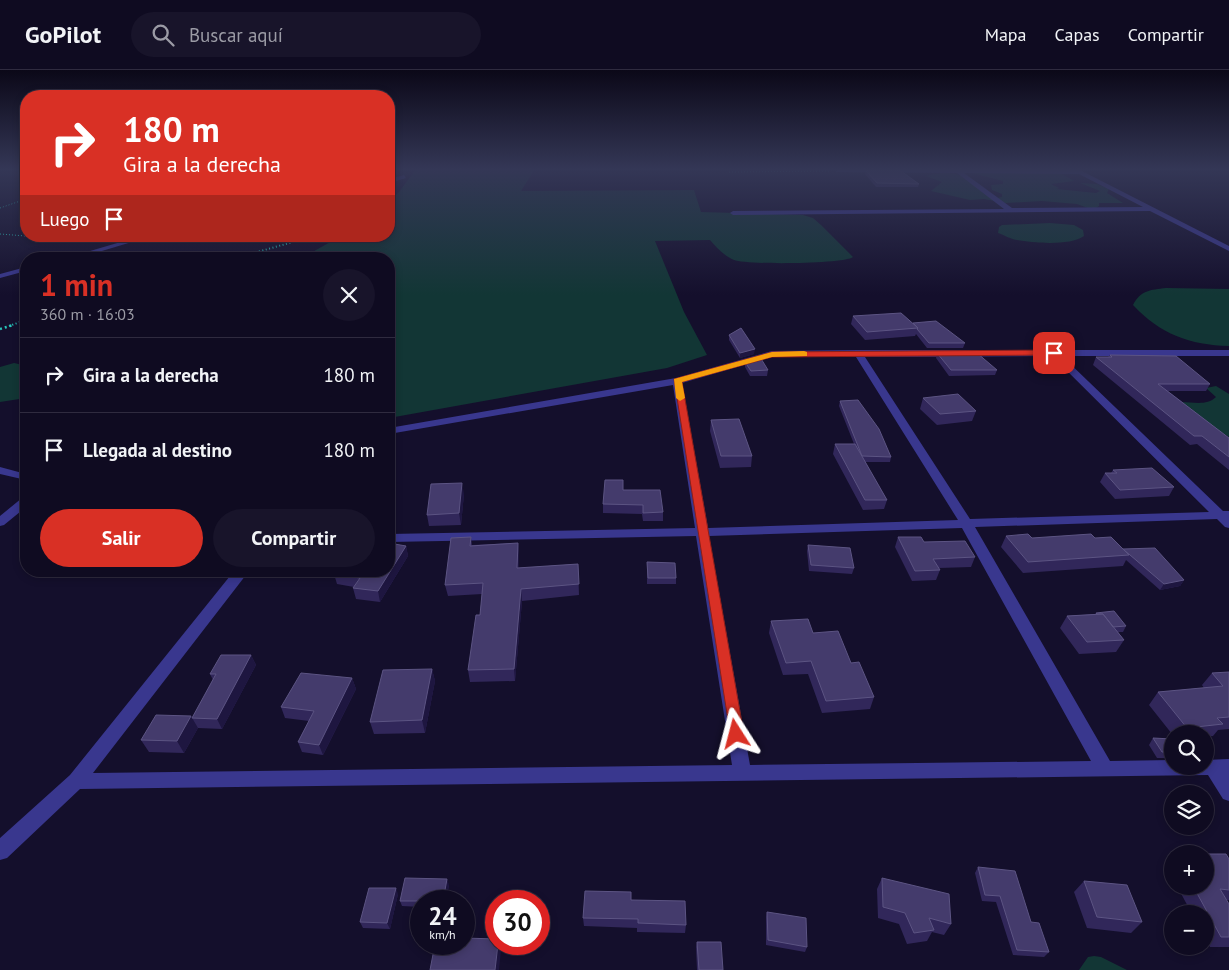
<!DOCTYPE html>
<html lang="es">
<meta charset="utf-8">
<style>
:root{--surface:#0f0b21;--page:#18142a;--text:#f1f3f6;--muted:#9b9ba5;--line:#2f2b3f;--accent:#d93025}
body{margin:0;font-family:"PT Sans",sans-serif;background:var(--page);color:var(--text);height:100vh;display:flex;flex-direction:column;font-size:19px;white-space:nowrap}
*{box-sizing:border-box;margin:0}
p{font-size:16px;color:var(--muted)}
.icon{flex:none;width:28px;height:28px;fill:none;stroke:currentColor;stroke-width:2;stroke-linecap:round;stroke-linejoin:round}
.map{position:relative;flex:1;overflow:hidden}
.details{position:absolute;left:20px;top:182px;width:375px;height:325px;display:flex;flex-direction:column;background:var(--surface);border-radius:20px;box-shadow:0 2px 8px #0003,0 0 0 1px var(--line)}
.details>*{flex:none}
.hud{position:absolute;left:20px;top:20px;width:375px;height:152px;border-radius:20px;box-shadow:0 2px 8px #0003,0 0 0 1px var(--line);background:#d93025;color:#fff;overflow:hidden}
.buttons{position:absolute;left:1164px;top:655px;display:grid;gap:10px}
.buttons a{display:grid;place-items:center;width:50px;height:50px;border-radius:50%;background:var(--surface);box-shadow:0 2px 8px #0003,0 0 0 1px var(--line);font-size:25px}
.speed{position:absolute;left:410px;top:820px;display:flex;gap:10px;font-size:25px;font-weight:700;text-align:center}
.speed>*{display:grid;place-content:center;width:65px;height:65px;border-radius:50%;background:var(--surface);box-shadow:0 2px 8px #0003,0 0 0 1px var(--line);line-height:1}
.speed small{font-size:12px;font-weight:400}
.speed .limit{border:8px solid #d22;background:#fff;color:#111}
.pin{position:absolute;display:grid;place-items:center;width:42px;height:42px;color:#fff;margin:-21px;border-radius:10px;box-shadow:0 2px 8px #0006}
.me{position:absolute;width:55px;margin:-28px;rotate:351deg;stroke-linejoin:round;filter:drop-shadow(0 0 4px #0008)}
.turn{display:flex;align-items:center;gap:18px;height:105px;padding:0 20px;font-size:22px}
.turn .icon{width:65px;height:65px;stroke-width:2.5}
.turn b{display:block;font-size:35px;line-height:42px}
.then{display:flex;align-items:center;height:48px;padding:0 20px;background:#0003;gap:10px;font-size:19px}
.round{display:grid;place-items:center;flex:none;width:52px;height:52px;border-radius:26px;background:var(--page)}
.headline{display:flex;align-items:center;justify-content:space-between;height:85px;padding:0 20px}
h1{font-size:30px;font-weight:700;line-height:38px;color:var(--accent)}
.action{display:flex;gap:10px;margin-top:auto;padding:10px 20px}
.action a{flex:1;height:58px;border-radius:30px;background:var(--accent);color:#fff;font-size:20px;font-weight:700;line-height:58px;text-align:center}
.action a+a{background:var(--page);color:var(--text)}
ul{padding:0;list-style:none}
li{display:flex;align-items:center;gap:15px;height:75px;padding:0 20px;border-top:1px solid var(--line)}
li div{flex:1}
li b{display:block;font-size:19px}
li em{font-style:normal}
header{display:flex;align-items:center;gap:30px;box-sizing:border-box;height:70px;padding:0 25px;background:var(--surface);border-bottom:1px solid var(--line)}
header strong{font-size:24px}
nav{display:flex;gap:28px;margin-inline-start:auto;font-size:18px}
.search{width:350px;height:45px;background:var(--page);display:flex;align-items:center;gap:12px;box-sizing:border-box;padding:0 18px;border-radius:28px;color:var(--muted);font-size:19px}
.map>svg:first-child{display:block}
.green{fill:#123635}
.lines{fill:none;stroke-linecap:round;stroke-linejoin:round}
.path-far2{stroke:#28c5ba;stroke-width:1;stroke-dasharray:1 2;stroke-linecap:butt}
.path-far1{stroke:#28c5ba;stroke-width:2;stroke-dasharray:1 2.5;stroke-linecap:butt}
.path{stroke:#28c5ba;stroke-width:2.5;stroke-dasharray:2 3;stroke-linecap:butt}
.minor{fill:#39378e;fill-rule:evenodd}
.wall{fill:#31275a}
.shaded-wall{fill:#1e1640}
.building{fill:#443b6c;stroke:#5c5483}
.route{fill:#d93025;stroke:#8d1f18}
.slow{fill:#f59e0b}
</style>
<header>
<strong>GoPilot</strong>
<div class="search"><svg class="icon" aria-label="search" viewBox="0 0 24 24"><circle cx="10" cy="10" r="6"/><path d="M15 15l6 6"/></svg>Buscar aquí</div>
<nav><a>Mapa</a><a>Capas</a><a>Compartir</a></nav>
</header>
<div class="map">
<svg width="1229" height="900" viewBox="0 0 1229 900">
<rect width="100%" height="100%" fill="#140f2c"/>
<path class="green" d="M416 99H535L521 121 694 120 701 142 803 145 813 148 821 155 853 187C845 194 746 195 734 190 724 186 716 177 710 170L655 171 684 242 707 285 667 298 389 348V189H300L341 166H389V131L399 122Z
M973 99 1062 104 1074 111 1051 114 1059 118 1057 119 1096 123 1100 121 1080 113 1097 114 1109 119 1107 123 1123 133H1099V136L1093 140 1077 134 1042 131 1006 133 984 129 970 130 931 121 942 112 926 106C960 97 970 110 996 128L1002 127V124L992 120 991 115 1003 114V111L968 102Z
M1050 153 1074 155 1083 160 1084 166C1070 176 1034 173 1017 170 1010 169 1004 165 998 163L999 157 1002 155Z
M1166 218 1229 219V276C1190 275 1160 264 1133 235 1141 220 1150 220 1166 218Z
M14 293 23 295 26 300V328L0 332V297Z
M1216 316 1229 324V367L1189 342 1181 332C1193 332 1207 336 1216 327L1206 318Z
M1094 886 1101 887 1127 900H1079L1088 887Z"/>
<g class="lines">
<path class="path-far2" d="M729 102 829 101
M0 138 26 129
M0 164 26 166
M36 166 64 169
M306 169 316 166"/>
<path class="path-far1" d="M51 167 88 171
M232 189 311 167
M9 256 26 250"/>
<path class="path" d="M0 259 13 255"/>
<path class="minor" d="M838 99H1078L1229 176V181L1150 141 733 145 730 143 733 141 1004 139 957 103 836 102ZM964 103 1079 104 1143 137 1012 138Z
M404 105 406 108 389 113V109Z
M141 166H152L75 189H63Z
M26 197V201L0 208V204Z
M858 280H1229V286H1062L1223 441H1229V458L1225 457 1217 449 975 457 1110 691 1172 690V696H1205V690L1229 689V731L1223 729 1208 705 80 719 7 788 0 790V768L70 705 234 501H249L93 703 732 695 696 466 389 472V464L695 458 673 315 389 364V358L676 308 772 281ZM1052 286 1209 442 970 449 865 287ZM772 287H856L958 450 708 458 682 313ZM962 458 1091 691 750 695 709 466Z
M0 397 26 404V410L0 404Z
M26 427V437L4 455 0 456V446L22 428Z"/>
</g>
<path class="wall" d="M866 101 919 114 918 117H876L865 104Z
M853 246 913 253 965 273 963 278H927L916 264 915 266 865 270 851 254Z
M729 265 754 284 740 288 729 270Z
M937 283 997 300 995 305 949 306 936 288Z
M1110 285 1210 314 1206 321H1168L1229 368V400L1197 374 1190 375 1093 295 1096 287H1108Z
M745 292 768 300 767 306H750L745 297Z
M923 328 976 341 972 351 937 355 920 339Z
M840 331 891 387 890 392H865L887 430 884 439 863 440 833 384 835 374H854L839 336Z
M711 350 752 386 751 397 720 398 710 361Z
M1113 400 1174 417 1169 426 1115 429 1100 412 1105 403H1111Z
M623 420 663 442V451H643L642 444 603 443V434Z
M464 424 461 455 429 456 427 445Z
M1006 466 1032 468H1095L1123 479 1184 510 1180 516 1160 520 1126 490 1123 496 1023 503 1001 477Z
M471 467 472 475 518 473 519 485V498L578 494 579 525 522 531 515 611 470 612 468 600 480 545 482 524 448 526 445 515Z
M898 467 924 472 975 487 971 497 939 498 940 500 936 510 912 511 895 477Z
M808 475 854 498 852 504 809 501 807 481Z
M406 476 408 486 380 532 356 529 353 518 354 517 337 514 334 504 389 501Z
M647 492 676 508V514H647Z
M1096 543 1126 556 1123 562H1118L1124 570 1116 582 1079 584 1060 558 1067 546 1095 544Z
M771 551 813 563 851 593 874 627 870 639 822 643 808 604 783 605 769 563Z
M251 585 256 595 222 659 198 658 184 683 149 682 141 670 191 646 192 648 213 610 210 604Z
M432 599 435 611 425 663 374 664 370 652Z
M1229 602V659L1218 660 1213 666 1205 667V664H1172L1149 635 1158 622 1204 618 1202 615 1212 603Z
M352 608 356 619 323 685 302 682 298 672 309 651 285 648 281 637Z
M1153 668 1172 669V690V688H1157L1149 675Z
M1172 786V807L1165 794Z
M1229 789V830H1226L1229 835V877H1210L1205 867V844H1192L1177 816H1205Z
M978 797 1031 852 1049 882 1044 887 1013 885 996 832 982 831 975 803Z
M882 808 951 854 944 865 932 862 927 871 907 874 899 854 878 848 877 819Z
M1084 811 1142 852 1131 863 1087 858 1074 822Z
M449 815 446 831H421V837L402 836 400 831Z
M398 824 390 859 363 858 360 852Z
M631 830 686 855 685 863 637 862V858L584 856 583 848Z
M767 842 807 877 805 882 766 875V847Z
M697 872 723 900H697L696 877Z"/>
<path class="shaded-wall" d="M755 279 754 284 740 288V283Z
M462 413 464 424 461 455 459 443Z
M518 473 519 485V510L517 498Z
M406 476 408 486 380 532 378 521Z
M1184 510 1180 516 1160 520 1164 514Z
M521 519 522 531 515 611 514 599Z
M251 585 256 595 222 659 217 649Z
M432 599 435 611 425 663 422 650Z
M352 608 356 619 323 685 319 675Z
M191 646 198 658 184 683 177 671Z
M447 809 449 815 446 831H443Z
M396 818 398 824 390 859 387 853Z
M498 874H500L501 880 499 900H495Z"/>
<path class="building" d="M866 101H901L919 114 877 113Z
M901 243 918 258 867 262 853 246Z
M936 251 965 273H929L917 259 918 258 913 253Z
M741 258 755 279 740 283 729 265Z
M937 283H977L997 300H951Z
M1110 285 1176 286 1210 314H1158L1229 368V387L1202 366H1194L1096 287H1112Z
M760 287 768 300 751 301 745 292Z
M958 324 976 341 940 344 923 328Z
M858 330 879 359 891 387 862 386 840 331Z
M739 349 752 386H721L711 350Z
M835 374H855L887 430H865Z
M1152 398 1174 417 1120 420 1105 403H1117L1113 400Z
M605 410H623V420H660L663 442 643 443V435L603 434Z
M462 413 459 443 427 445 431 414Z
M1028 464 1032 468 1091 464 1095 468 1111 467 1129 485 1028 492 1006 466Z
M471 467 470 476 518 473 517 498 578 494 579 514 521 519 514 599 468 600 476 545H480L483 513 445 515 451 468Z
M898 467H921L924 472 965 471 975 487 933 489 940 500 915 501Z
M389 473 406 476 378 521 353 518 360 508 334 504 335 501H389Z
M808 475 850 478 854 498 811 495Z
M1155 478 1184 510 1164 514 1123 479Z
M647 492 675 493 676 508H648Z
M1114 541 1126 556 1113 557 1103 544H1097L1096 543Z
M1103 544 1124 570 1087 572 1067 546Z
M808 549 813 563 838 561 851 593 859 592 874 627 826 631 811 591 786 593 771 551Z
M221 585H251L217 649 192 648 216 604H210Z
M432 599 422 650 370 652 383 600Z
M1229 602V647L1217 648 1223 654 1187 658 1158 622 1223 616 1212 603Z
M301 603 352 608 319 675 298 672 314 641 281 637Z
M156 645 191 646 177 671 141 670Z
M1153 668 1172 669V682H1162Z
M1205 784H1226L1229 789V820L1220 819 1229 834V867H1221L1193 816H1205Z
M978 797 1015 801 1031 852 1039 853 1049 882 1017 880 1000 826 985 825Z
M405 808 447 809 443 831H400Z
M882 808 949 824 951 854 929 848 934 860 914 863 905 843 883 837Z
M1084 811 1127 815 1142 852 1097 847Z
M369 818H396L387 853 360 852Z
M585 821 631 822V830L685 831 686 855 638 853V849L583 848Z
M767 842 806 848 807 877 768 870Z
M464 868 496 869V874H498L495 900H430L435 874H464Z
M697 872H721L723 900H699Z"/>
<linearGradient id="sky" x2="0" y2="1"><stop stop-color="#0b0818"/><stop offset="0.44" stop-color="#343756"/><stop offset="1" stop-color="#343756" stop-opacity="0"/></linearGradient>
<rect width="1229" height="225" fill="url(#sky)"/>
<path class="route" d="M1054 280 1058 283 1057 285 772 287 682 312 744 664 741 669 736 671 731 669 674 309 772 282Z"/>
<path class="slow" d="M804 281 807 282V286L772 287 682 312 685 328 680 331 676 328 674 309 772 282Z"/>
</svg>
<div class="buttons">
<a><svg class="icon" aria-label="search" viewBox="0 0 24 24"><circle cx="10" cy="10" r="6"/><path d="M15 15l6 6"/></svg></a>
<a><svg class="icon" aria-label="layers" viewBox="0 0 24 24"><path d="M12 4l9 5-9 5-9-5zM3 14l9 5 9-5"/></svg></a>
<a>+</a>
<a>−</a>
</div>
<div class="speed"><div>24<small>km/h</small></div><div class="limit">30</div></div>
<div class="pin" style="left:1054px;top:283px;background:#d93025"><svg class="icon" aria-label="arrive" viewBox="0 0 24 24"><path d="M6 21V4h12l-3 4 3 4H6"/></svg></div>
<svg class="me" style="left:736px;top:664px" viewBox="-20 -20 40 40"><path d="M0-17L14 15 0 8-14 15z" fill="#d93025" stroke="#fff" stroke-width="4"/></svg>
<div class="hud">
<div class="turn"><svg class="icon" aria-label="right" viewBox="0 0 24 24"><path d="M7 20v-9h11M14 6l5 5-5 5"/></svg><div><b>180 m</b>Gira a la derecha</div></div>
<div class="then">Luego<svg class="icon" aria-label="arrive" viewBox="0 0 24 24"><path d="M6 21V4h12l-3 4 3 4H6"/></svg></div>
</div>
<section class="details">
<div class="headline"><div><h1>1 min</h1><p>360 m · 16:03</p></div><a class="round"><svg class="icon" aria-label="close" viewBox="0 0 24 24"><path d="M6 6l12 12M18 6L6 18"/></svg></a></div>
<ul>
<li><svg class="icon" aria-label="right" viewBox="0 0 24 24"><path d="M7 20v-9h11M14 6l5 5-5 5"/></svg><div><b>Gira a la derecha</b></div><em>180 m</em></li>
<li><svg class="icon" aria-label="arrive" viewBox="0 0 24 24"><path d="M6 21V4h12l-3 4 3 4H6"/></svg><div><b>Llegada al destino</b></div><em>180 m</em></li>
</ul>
<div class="action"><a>Salir</a><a>Compartir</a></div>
</section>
</div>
